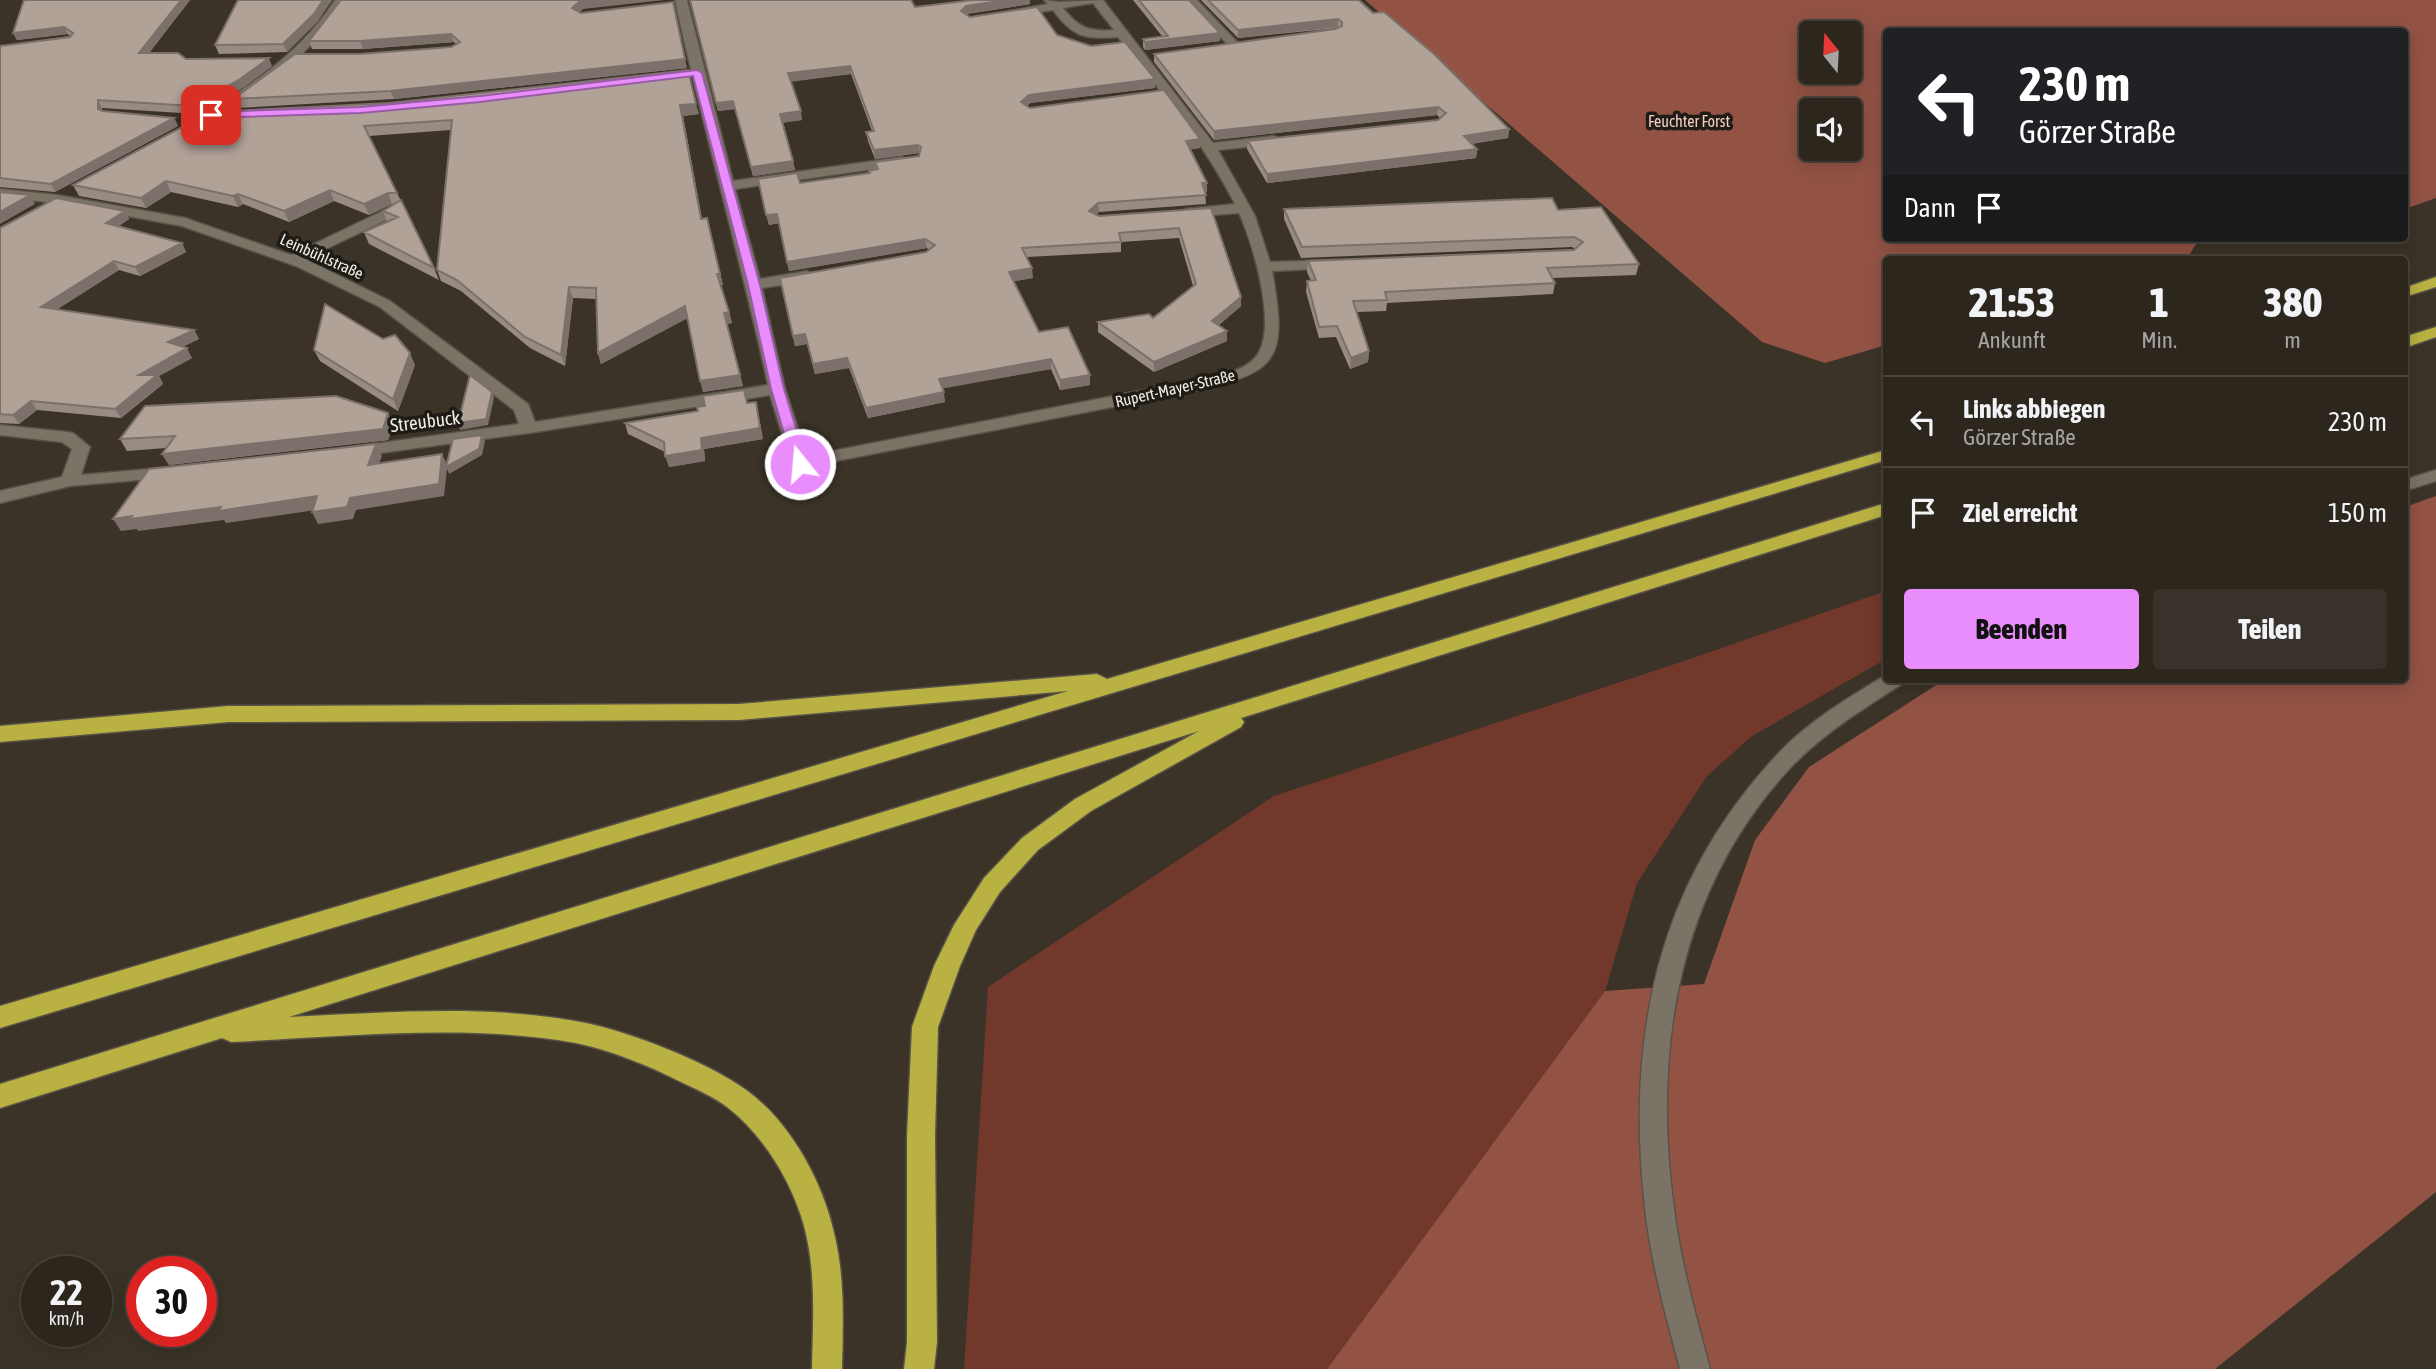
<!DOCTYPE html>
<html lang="de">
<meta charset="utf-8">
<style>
:root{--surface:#2c261d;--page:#38322a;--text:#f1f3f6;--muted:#a6a5a4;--line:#48433b;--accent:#ea8dfc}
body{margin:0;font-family:"Asap Condensed",sans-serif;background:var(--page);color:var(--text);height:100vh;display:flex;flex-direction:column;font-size:26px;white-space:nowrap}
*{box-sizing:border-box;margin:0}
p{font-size:23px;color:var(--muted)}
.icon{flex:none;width:38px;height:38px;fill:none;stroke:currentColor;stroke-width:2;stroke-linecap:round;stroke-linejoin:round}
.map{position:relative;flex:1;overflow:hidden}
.side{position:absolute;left:1883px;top:256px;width:525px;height:427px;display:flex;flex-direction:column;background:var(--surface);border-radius:7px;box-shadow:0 4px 18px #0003,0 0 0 2px var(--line)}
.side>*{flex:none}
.guide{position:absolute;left:1883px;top:28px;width:525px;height:214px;border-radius:7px;box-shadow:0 4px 18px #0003,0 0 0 2px var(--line);background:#202124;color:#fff;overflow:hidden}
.needle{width:46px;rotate:342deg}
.fabs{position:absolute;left:1799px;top:21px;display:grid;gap:14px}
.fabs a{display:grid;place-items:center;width:63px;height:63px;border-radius:7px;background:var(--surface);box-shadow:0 4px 18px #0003,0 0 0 2px var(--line);font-size:35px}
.speed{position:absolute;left:21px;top:1256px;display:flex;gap:14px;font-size:35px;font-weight:700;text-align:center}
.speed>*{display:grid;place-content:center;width:91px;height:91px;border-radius:50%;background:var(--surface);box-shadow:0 4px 18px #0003,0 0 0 2px var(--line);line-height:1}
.speed small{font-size:18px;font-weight:400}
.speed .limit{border:10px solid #d22;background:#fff;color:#111}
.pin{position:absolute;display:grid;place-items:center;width:60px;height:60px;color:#fff;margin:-30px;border-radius:14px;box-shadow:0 4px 10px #0006}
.me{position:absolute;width:77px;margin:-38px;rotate:343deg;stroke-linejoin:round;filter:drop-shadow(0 0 5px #0008)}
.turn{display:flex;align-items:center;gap:24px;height:147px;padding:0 21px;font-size:32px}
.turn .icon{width:91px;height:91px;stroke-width:2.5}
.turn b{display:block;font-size:49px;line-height:60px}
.then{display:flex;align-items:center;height:66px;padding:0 21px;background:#0003;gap:14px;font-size:26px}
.eta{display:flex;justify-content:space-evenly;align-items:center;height:119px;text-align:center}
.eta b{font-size:42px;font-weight:800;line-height:49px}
.cta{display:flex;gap:14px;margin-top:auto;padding:14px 21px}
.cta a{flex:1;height:80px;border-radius:7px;background:var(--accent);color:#111;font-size:28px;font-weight:800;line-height:80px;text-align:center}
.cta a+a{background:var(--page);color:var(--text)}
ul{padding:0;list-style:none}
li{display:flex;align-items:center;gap:21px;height:91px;padding:0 21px;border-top:2px solid var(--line)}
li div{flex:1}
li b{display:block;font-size:26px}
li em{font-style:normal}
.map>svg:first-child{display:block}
.green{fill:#72382c}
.forest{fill:#925345;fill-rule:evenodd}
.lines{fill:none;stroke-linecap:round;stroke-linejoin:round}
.minor-casing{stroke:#585247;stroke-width:3}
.highway-casing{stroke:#585247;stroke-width:3}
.minor{fill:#7b7365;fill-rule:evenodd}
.highway{fill:#b9b142;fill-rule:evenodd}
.wall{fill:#988b83}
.shaded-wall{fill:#7c716a}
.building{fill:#b1a298;stroke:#7c716a;stroke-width:2}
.route{fill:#ea8dfc;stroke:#985ca4;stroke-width:2}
.labels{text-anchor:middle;stroke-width:7;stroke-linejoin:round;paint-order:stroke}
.far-park-label{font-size:16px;fill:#f4ccc3;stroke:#1f1c16}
.far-street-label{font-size:16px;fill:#f1ede5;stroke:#1f1c16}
.street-label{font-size:19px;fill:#f1ede5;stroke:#1f1c16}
</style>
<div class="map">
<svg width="2436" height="1369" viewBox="0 0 2436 1369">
<rect width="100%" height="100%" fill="#3b3327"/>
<path class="green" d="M1886 591V659L1752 736 1707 776 1637 883 1605 991 1327 1369H964L988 987 1274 796 1678 663Z"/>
<path class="forest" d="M1365 0H2436V198L2405 209 2404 32H1886V238H2249L2220 239 2196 244 2187 259H1886V345L1825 363 1762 342ZM1811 33H1850V72H1811ZM1811 110H1850V149H1811Z
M2436 496V1192L2215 1369H1327L1605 991 1704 984 1755 840 1809 767 1944 680 2404 679 2405 507Z"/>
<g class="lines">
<defs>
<path id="minor" d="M335 0H347C315 49 273 82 224 112 214 118 202 129 190 127V121C247 89 299 55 335 0Z
M675 0H687L733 181 902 157 909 161 902 165 735 189 760 279 807 271 815 276 807 281 762 288 785 389 807 456 1216 376C1231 373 1251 367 1259 352 1276 321 1253 244 1239 213L1186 217 1179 213 1186 209 1235 204C1204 143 1160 91 1118 37 1084 39 1074 38 1053 10L1010 17 1006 16V12L1048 4 1044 0 1059 2 1103 0 1213 143 1274 136 1281 140 1274 144 1218 150 1255 216 1270 262 1335 260 1342 264 1335 268 1272 271C1290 367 1274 373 1184 393L800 468 791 463 770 395 529 433 350 457 344 456 341 452 344 448 519 424 514 410 380 307 296 266 182 226 57 203 0 197V189L57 195 185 218 291 255 393 206H403V212L305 259 390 301 528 404 535 422 768 385C740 256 703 129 675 0ZM1093 3 1114 30C1089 32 1079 28 1063 8Z
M1185 0H1197L1238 43V47H1230Z
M0 425 67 432 73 433 90 447 81 475 172 467 181 472 172 477 70 486 0 503V491L62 477 72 449 62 442 0 435Z
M2436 470V481L2404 491V480Z
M1886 675V679H1905L1902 684C1864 708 1824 733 1792 766 1678 887 1652 1049 1674 1209 1681 1264 1696 1316 1710 1369H1680C1666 1316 1651 1263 1645 1208 1626 1038 1656 885 1776 756 1806 723 1848 698 1886 675Z"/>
<path id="highway" d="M2436 277V287L2404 297V288Z
M2436 327V337L2404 348V337Z
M1886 450V460L0 1028V1006L1068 691 739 720 228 722 0 742V726L228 706 739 704 1097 674 1107 679Z
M1886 503V515L1241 718 1244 722 1241 727 1091 811 1038 850 1000 892 976 930 960 966 938 1027 935 1136 937 1342 934 1369H904L907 1342V1136L912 1027 934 966 954 925 984 878 1022 838 1075 799 1199 731 289 1017C383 1013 481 1004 575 1021 624 1029 706 1061 746 1090 791 1122 824 1184 835 1237 845 1280 843 1325 842 1369H812C813 1319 817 1264 801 1216 788 1176 761 1133 727 1107 714 1097 696 1089 681 1082 647 1065 613 1051 576 1043 468 1023 341 1037 231 1042L222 1038 0 1108V1084Z"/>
</defs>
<use href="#minor" class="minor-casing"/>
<use href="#highway" class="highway-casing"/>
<use href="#minor" class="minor"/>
<use href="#highway" class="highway"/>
</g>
<path class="wall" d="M190 0 149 53 186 59 272 66 244 87 197 114 102 108V111L174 118 178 126 55 192 0 187V46L70 36 68 34 17 40 13 33Z
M238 0H332L317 22 287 52 219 54 215 45Z
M690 0 915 7 974 0H1030V4L967 14 970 17 1057 35 1155 79V88L1030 103 1027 106 1030 108 1200 139V148L1190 149 1207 192H1205L1206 204 1099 212 1096 215 1099 216 1211 208 1241 297V306L1219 325 1227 341 1154 372 1098 332V322L1153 318 1193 286 1179 238 1121 242V252L1027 257 1033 278 1014 281 1039 332 1090 385 1060 390 1051 369 942 388 945 402 868 418 849 368 815 374 807 344 795 346 780 278 926 252 929 250 927 248 789 271 779 223 769 225 758 179 800 183 869 173V171L876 170 875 162 919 156 920 153 875 159 868 141 866 132 872 131 851 74 791 81 802 120 783 122 795 170 753 176 735 109 718 111Z
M1133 0H1189L1220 41 1145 50 1143 47V39L1162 36Z
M1201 0H1359L1509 129 1508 138 1471 144 1477 149 1476 158 1267 183 1247 149 1248 141 1438 120 1440 118 1437 115 1214 140 1154 62V54L1335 29 1338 28 1238 38Z
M583 9 580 12 687 68 394 99 237 108 233 99 360 54 451 47 456 44 454 42 363 49H312L309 41Z
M210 112 699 114 683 116 702 219 709 229 723 285H721L732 323 727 324 743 386 703 392 687 318 601 364 598 353 596 299 573 298 565 366 530 348 461 291 441 281 437 270 451 130 369 136 434 268 439 280 369 244 364 232 387 222 383 211 395 204H392L369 215 334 201 289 222 243 204 238 207 171 192 146 208 79 196 73 185Z
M1284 209 1558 210 1639 264 1636 275 1552 278 1555 283 1553 294 1387 303 1386 311 1357 312 1369 351 1368 362 1350 369 1336 337 1319 338 1306 292 1307 281H1311L1307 272 1308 261 1575 249 1572 247 1301 258 1284 219Z
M125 211 129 219 119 226 182 243 186 252 140 276 119 270 57 309 194 330 199 339 182 347 192 358 159 376 163 384 121 418 37 410 19 424 0 423V228Z
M314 350 415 365 398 411 320 361Z
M747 403 758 413 763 439 704 449 705 461 669 467 665 452 628 434 625 423Z
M394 424 388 440 169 465 162 454 166 448 127 451 120 439Z"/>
<path class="shaded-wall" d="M181 0H190L143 61 139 53Z
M323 0H332L317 22 287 52 283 44Z
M593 0H664L583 9 575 16 572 8 580 1Z
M1006 0H1030V4L967 14 961 11 966 6Z
M673 2 687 68 394 99 390 91Z
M1338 19V27L1238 38V30Z
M64 27 68 34 17 40 13 33Z
M1220 33V41L1145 50V42Z
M451 34 454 42 363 49 360 41Z
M269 58 272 66 244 87 197 114 193 106Z
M850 66 851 74 790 82 788 73Z
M1155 79V88L1030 103 1022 111 1021 102 1029 95Z
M98 100 102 108V118L98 109Z
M733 101 735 109 718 111 716 103Z
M696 104 699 114 683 116 704 229 680 105Z
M1438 107 1437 115 1214 140V131Z
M801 111 802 120 782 123 780 114Z
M174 118 178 126 55 192 51 184Z
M1509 129 1508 138 1463 145 1464 136Z
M1200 139V148L1186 150V141Z
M918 145 920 153 875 159 874 150Z
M1477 149 1476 158 1267 183V174Z
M793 161 795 170 753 176 751 167Z
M166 181 171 192 146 208 141 198Z
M1202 183H1207V192H1203Z
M330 190 334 201 289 222 284 211Z
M388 193 392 204 369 215 364 204Z
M238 194 243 204 238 207 233 196Z
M30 195 35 204 0 224V212Z
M1098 203 1099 212 1090 220 1089 211Z
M125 211 129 219 111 231 106 223Z
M777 214 779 223 769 225 766 215Z
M707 218 723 285H720L717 274Z
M925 239 927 248 789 271 787 262Z
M182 243 186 252 140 276 135 267Z
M114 261 119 270 47 316 41 307Z
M1032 268 1033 278 1010 282 1009 272Z
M569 287 573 298 565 366 561 355Z
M1241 297V306L1212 331V321Z
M685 306 688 318 601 364 598 353Z
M729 312 732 323 727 324 724 313Z
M194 330 199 339 173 351 168 342Z
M1227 331V341L1154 372V362Z
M805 334 807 344 795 346 793 336Z
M187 348 192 358 159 376 163 384 121 418 115 409 139 375Z
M1369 351 1368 362 1350 369 1351 358Z
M410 353 415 365 398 411 393 399Z
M847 358 849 368 815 374 813 364Z
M1051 359V369L940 389 939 379Z
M740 375 743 386 703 392 700 381Z
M1090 375V385L1060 390V380Z
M492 392 494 398 488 425 460 430 458 423Z
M944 392 945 402 868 418 866 408Z
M31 401 37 410 19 424 13 415Z
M756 402 763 439 704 449 705 461 669 467 665 456 701 438Z
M388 413 394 424 388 440 169 465 162 454Z
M482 435 485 441 482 455 449 474 447 469 444 496 356 510 353 519 318 524 312 512 350 498 442 454 448 466Z
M376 444 382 456 374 477 368 465Z
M317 496 323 509 226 523 224 520 138 531 137 529 121 531 113 519Z"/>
<path class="building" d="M24 0H181L139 53H178L186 59 269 58 240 79 193 106 98 100V109L103 111 174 118 51 184 0 178V46L70 37 73 33 64 27 13 33Z
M238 0H323L314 14 283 44 215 45Z
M341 0H593L580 1 572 8 581 13 673 2 685 59 390 91 233 99 295 54H360L451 47 460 42 451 34 360 41H309Z
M690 0H911L915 7 974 0H1006L966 6 961 11 970 17 1037 7 1057 35 1091 46 1125 42 1155 79 1029 95 1021 102 1030 108 1164 90 1200 139 1186 141 1207 183H1202L1206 195 1098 203 1089 211 1099 216 1211 208 1241 297 1212 321 1227 331 1154 362 1098 322 1149 314 1153 318 1196 284 1179 228 1119 233 1121 242 1022 248 1032 268 1009 272 1039 332 1068 327 1090 375 1060 380 1051 359 939 379 944 392 866 408 847 358 813 364 805 334 793 336 780 278 926 252 935 245 925 239 787 262 777 214 766 215 758 179 797 173 800 183 870 173 869 171 878 169 875 162 919 156 921 147 918 145 874 150 866 132 874 131 850 66 788 73 801 111 780 114 793 161 751 167 733 101 716 103Z
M1139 0H1189L1220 33 1145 42 1143 39 1168 36Z
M1208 0H1359L1373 13 1384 12 1434 54 1509 129 1464 136 1477 149 1267 174 1248 141 1438 120 1446 113 1438 107 1214 131 1154 54 1335 29 1342 26V22L1338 19 1238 30Z
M688 70 696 104 680 105 701 219 707 218 720 274H717L729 312 724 313 740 375 700 381 685 306 598 353 596 288 569 287 561 355 525 337 457 280 437 270 452 120 364 126 397 193H388L364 204 330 190 284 211 238 194 233 196 166 181 141 198 73 185 210 112 390 103Z
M0 192 30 195 0 212Z
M56 198 125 211 106 223 182 243 135 267 114 261 41 307 194 330 168 342 187 348 139 375H157L115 409 31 401 13 415 0 414V228Z
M1552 198 1558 210 1601 207 1639 264 1547 268 1555 283 1385 292 1387 300 1353 301 1369 351 1351 358 1337 326 1319 327 1307 281 1316 280 1308 261 1574 250 1583 242 1574 237 1302 247 1284 209Z
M401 200 434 268 364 232 398 217 383 211Z
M325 304 383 339 395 335 410 353 393 399 314 350Z
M470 375 492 392 486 419 458 423Z
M744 390 747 403 756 402 760 428 701 438 702 450 665 456 664 442 625 423 698 411 697 407 705 406 703 396Z
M336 396 388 413 383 429 162 454 175 436 120 439 145 406Z
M482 435 479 449 446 467 453 439Z
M376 444 368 465 442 454 439 484 350 498 347 507 312 512 317 496 219 511 221 507 130 519 132 516 113 519 149 469Z"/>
<path class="route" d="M697 70 702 73 760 285 784 389 807 464 805 466 800 468 793 464 771 389 748 285 693 76 480 102 361 113 211 118 206 115 211 112 361 107 480 96Z"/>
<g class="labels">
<g class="far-park-label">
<text x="1689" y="127">Feuchter Forst</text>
</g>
<g class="far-street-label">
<text transform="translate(322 256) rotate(24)" y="6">Leinbühlstraße</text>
<text transform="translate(1175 388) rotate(-13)" y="6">Rupert-Mayer-Straße</text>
</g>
<g class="street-label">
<text transform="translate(425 421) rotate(-7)" y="7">Streubuck</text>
</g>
</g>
</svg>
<div class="fabs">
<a><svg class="needle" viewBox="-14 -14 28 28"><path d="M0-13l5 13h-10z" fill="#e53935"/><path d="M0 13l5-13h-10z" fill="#a6a5a4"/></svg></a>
<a><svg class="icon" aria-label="sound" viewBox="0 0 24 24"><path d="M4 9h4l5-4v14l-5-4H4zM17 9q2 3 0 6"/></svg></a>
</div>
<div class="speed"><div>22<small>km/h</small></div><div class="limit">30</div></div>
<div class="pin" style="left:211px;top:115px;background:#d93025"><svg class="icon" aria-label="arrive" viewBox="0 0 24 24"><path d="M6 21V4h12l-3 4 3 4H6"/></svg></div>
<svg class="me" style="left:800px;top:464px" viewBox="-20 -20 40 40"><circle r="17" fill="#ea8dfc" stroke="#fff" stroke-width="3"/><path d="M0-11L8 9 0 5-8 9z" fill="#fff"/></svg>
<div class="guide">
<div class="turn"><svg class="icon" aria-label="left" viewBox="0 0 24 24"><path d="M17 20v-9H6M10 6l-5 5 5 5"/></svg><div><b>230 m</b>Görzer Straße</div></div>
<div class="then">Dann<svg class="icon" aria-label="arrive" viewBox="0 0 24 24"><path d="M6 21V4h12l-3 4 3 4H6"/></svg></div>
</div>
<section class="side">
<div class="eta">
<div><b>21:53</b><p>Ankunft</p></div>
<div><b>1</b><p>Min.</p></div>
<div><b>380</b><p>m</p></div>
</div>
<ul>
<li><svg class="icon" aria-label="left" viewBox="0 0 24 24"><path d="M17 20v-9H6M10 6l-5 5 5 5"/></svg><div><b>Links abbiegen</b><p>Görzer Straße</p></div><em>230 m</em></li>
<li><svg class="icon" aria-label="arrive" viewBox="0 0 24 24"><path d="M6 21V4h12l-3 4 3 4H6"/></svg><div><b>Ziel erreicht</b></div><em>150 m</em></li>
</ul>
<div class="cta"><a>Beenden</a><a>Teilen</a></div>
</section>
</div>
